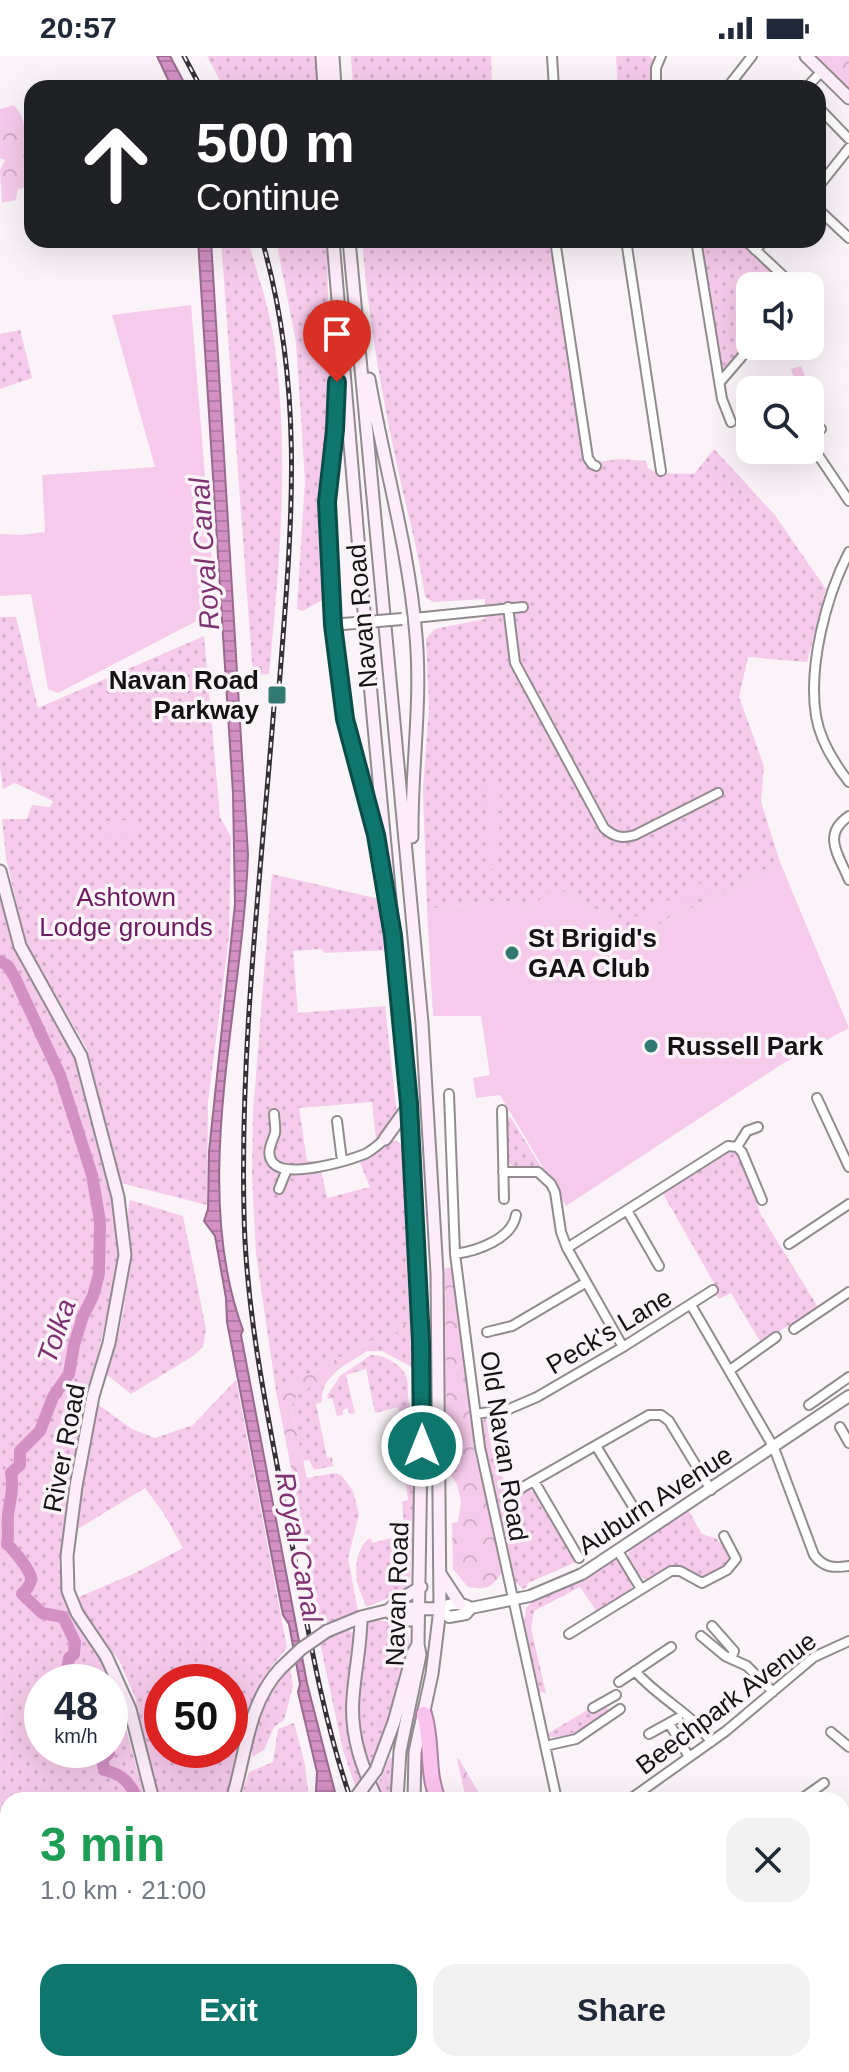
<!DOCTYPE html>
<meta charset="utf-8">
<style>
:root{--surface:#fff;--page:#f2f2f3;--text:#1f2937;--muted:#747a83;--accent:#0f766e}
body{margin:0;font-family:Helvetica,sans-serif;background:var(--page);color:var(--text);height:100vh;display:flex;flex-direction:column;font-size:30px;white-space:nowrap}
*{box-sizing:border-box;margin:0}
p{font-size:26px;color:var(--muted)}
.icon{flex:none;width:44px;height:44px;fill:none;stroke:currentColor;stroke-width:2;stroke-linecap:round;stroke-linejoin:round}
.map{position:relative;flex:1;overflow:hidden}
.panel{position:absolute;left:0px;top:1736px;width:850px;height:280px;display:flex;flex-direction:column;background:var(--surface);border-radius:24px 24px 0 0;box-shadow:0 8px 32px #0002}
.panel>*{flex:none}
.hud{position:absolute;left:24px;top:24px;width:802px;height:168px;border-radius:24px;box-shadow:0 8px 32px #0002;background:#202124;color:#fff;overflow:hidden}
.fabs{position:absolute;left:736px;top:216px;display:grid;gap:16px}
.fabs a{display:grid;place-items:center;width:88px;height:88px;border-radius:16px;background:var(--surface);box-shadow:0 8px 32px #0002;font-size:40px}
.speed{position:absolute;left:24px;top:1608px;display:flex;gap:16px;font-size:40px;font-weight:700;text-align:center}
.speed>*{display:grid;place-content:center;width:104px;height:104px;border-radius:50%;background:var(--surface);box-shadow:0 8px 32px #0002;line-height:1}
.speed small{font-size:20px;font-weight:400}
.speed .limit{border:12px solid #d22;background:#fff;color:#111}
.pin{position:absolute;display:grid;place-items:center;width:68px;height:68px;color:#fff;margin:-82px -34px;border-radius:50% 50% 50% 0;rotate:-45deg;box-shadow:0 0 8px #0007}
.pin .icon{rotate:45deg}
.me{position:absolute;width:88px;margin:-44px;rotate:0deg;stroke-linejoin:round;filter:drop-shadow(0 0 6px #0008)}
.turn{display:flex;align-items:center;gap:28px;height:168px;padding:0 40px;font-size:36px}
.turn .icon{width:104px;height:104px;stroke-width:2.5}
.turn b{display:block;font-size:56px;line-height:68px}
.round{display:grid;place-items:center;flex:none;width:84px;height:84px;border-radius:24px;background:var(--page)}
.summary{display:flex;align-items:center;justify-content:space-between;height:136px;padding:0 40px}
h1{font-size:48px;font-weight:600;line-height:60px;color:#1e9e55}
.primary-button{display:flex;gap:16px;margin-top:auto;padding:16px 40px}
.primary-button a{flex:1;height:92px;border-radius:24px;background:var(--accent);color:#fff;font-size:32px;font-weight:600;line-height:92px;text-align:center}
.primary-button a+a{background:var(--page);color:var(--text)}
.status{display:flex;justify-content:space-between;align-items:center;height:56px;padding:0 40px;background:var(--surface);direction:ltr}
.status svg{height:22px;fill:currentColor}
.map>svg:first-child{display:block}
.grass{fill:url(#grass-dots);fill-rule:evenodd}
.forest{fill:url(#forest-crowns)}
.pitch{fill:#f6caeb}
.water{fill:url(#water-rules);stroke:#996a8e;stroke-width:2}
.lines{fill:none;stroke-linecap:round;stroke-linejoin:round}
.river{stroke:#d290c3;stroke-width:12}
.minor-casing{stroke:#918b8f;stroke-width:12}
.tertiary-casing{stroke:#918b8f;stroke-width:14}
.secondary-casing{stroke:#918b8f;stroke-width:15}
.trunk-casing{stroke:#aa85a1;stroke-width:16}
.motorway-casing{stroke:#aa85a1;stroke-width:18}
.minor{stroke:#fff;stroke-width:8}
.tertiary{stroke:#fff;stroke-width:10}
.secondary{stroke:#feedfa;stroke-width:11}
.trunk{stroke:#fbcff0;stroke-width:12}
.motorway{stroke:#fac3ed;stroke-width:14}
.rail-casing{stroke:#343134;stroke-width:5}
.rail{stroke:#faf3f8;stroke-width:2;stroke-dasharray:6;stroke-linecap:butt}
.tertiary-bridge-casing{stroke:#918b8f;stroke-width:14;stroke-linecap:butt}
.secondary-bridge-casing{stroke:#918b8f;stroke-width:15;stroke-linecap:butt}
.motorway-bridge-casing{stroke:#aa85a1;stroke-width:18;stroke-linecap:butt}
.tertiary-bridge{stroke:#fff;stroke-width:10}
.secondary-bridge{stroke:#feedfa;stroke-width:11}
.motorway-bridge{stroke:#fac3ed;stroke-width:14}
.route-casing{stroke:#0a4d48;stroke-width:20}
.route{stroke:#0f766e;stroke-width:14}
.poi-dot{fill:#327971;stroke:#faf3f8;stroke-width:3}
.labels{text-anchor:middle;stroke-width:7;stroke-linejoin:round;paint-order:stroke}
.street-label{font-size:26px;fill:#141214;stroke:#faf3f8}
.poi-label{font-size:26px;font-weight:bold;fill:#141214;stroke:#faf3f8;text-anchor:start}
.park-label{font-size:26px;fill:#6a1c5e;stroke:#faf3f8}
.water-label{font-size:28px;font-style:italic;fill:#7f3171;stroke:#faf3f8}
</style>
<div class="status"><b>20:57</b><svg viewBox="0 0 49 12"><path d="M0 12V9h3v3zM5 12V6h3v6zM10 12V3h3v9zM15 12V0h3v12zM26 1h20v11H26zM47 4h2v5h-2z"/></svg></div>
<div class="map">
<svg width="849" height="2016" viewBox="0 0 849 2016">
<defs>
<pattern id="grass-dots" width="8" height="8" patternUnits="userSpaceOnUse" patternTransform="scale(2)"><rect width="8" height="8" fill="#f6caeb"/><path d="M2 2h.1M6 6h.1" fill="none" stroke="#d2acc9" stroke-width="1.8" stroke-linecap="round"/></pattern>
<pattern id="forest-crowns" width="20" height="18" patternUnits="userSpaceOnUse" patternTransform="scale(2)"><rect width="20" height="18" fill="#f6caeb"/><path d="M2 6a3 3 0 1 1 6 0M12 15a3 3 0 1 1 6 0" fill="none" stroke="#d2acc9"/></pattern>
<pattern id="water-rules" width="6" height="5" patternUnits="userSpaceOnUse" patternTransform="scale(2)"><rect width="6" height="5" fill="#d290c3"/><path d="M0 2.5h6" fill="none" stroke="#b37ba7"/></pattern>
</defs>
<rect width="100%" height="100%" fill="#faf3f8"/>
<path class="grass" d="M207 0H315L317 32H224Z
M351 0H491L492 32H353Z
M616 0H649L654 4 651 16V32H618Z
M221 184H248C256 215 268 247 273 278 290 391 280 506 269 618L253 619Z
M276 184H327L330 371 319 456 326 542 303 555 297 553 305 424 296 286Z
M362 184H552L586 402 597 406 620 403 646 405 648 412 657 417 694 418 714 393 774 458 826 533 807 606 748 601 739 641 764 710 761 746 780 806 641 878 554 830 534 850 502 844 427 853 423 733 429 651 426 583 435 573 485 563V543L433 546 425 541C419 496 406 453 397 409 381 334 368 260 362 184Z
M700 184H739L790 230H750V288L726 314 720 309Z
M20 274 32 322 0 333V278Z
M0 561H16L38 652 204 580 220 761 231 781 229 880 208 1046 207 1149 113 1125 86 991 26 888 6 802 2 763H27L32 749 50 751 53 745 15 727 3 733 0 711Z
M272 818 379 843 387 894 325 897 321 893 293 895 298 957 385 950 397 1060 376 1084 372 1046 299 1052 307 1105H319L327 1142 370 1131 360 1107 391 1085H397L403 1090 412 1309V1311L382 1295H364L407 1270 403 1268 276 1335 256 1197 252 1117 253 1057Z
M0 833 16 891 77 1001 116 1160 119 1194 116 1222 84 1354 59 1506 62 1537 73 1561 102 1604 109 1626H42V1694H110V1628L127 1676 145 1744H8V1869L0 1870Z
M508 1061 511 1062 543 1114 535 1110 513 1111 508 1106Z
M726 1095H735L740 1100 761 1159 818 1251C799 1264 779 1274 761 1287L731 1237 719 1243 712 1229 714 1227 662 1136Z
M130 1144 183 1160 206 1273 203 1291 193 1300 131 1338 106 1318C121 1277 127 1244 129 1201 130 1181 125 1163 130 1144Z
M371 1299C381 1299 388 1302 396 1308 417 1324 401 1339 413 1356L414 1433 410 1528 405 1535 367 1551C355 1530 350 1501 368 1483L371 1482 372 1487 395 1481V1477L404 1469 402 1446 408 1444 402 1393 406 1390 398 1351 375 1357 366 1313 346 1319 355 1357 350 1358 347 1352 343 1354V1359L337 1360 332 1342 328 1343 327 1340 340 1320Z
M350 1304C336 1316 320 1326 322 1346L316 1348 327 1402 332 1401 333 1410 314 1414 309 1404 303 1405 291 1350 297 1339Z
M236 1324 287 1592C261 1620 246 1651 238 1688 234 1706 233 1727 225 1744H160L135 1641 120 1606 74 1543 133 1518 183 1492 164 1458 145 1432 73 1476 96 1347 132 1373 155 1382 193 1369ZM162 1626H230V1694H162Z
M486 1361C491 1392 494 1417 517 1440L530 1434 535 1437 576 1506 528 1527 527 1531 523 1533 514 1525 505 1501 483 1390 482 1366Z
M335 1417 341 1419 353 1435 359 1458 348 1502 358 1556 321 1571 295 1432 304 1430 307 1422Z
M687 1452 702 1478 717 1483 719 1487 723 1486 731 1502 729 1508 705 1522 674 1509 648 1524C636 1521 626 1506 629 1495Z
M617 1503 629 1521 632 1532 597 1556 580 1531 534 1555 531 1572 546 1637 537 1635 524 1568 526 1552 532 1545 579 1524Z
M369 1564 403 1567C406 1573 408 1578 409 1585 411 1613 384 1691 369 1714 353 1663 360 1624 364 1572Z
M345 1572 355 1579 349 1638 373 1744H360L343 1694 320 1587Z
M290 1612 293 1630 284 1664 274 1671 264 1694 252 1701C250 1677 272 1629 290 1612Z
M605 1650 610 1655C591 1670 572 1682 548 1681L547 1678 589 1653Z
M294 1667 305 1709 309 1744H240L249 1716 273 1706 278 1673Z
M390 1701 393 1702 392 1744H382L376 1732Z"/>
<path class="forest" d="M814 0H849V34L845 30Z
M14 49C30 67 26 93 26 115L32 117V130L18 133 16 144 2 147 0 114 5 104 0 102V53Z
M454 1211 475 1380 473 1389 503 1515C491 1532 488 1534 468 1531L453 1513 452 1467 458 1466 461 1446 457 1428 449 1417 446 1399 445 1212Z
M403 1268 407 1270 297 1339 291 1351 307 1422 304 1430 295 1432 276 1335Z
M457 1703H459L483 1744H466Z
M375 2008H455L458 2016H379Z"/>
<path class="pitch" d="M191 249 216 555 58 637 48 633 31 538 0 540V478L20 479 45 476 42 419 155 411 112 259Z
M801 310 809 332 798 334 791 313Z
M487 728 500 729V755H486Z
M486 756 500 757 498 813H485Z
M138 764V781L102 782V765Z
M780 806 849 972 782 1008 566 1150 500 1039 476 1042 473 1022 490 1019 481 960H433L427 853 502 844 534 850 553 829 641 878Z
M707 824 713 836 690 848 684 836Z
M683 837 689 850 639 875 633 862Z"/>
<path class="water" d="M157 0H170L187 32H172Z
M198 184H211L248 799C243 952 189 1129 243 1274L241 1279 307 1627 337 1744H323L316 1736 317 1716 298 1636 300 1628 289 1568 283 1559 227 1266 226 1242 215 1180 204 1165 208 1153 209 1096 235 848 233 737Z"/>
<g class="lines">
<path class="river" d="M0 905 8 910 15 922 60 1019 92 1119 100 1165 99 1218 93 1240 83 1260 74 1289 69 1318 53 1341 40 1375 20 1395V1409L11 1417C14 1433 10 1444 8 1459 7 1469 9 1478 7 1488 13 1493 29 1513 31 1521 32 1528 26 1534 22 1538L42 1557 63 1561 75 1586 74 1598 69 1602 67 1614 71 1623 77 1626
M108 1694 109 1697 102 1704 104 1714C123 1718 130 1727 138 1744"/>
<defs>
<path id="minor" d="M552 0 554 32
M656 32V12L661 0
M727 32 752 0
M806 32 822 15
M818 51 849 83
M818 131 849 92
M818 153 849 182
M555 184 588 402 592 408 596 410
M626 184 661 415
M696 184 722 343 731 366
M745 184 794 230
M755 194 765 184
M803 230 812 223
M720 326 751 290
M810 381 821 373
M810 387 849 445
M849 496C826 540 808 610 816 660 820 684 834 707 849 726
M508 551 515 607 604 772C614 781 622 783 635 779L718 737
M414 562 523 551
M849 760C821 779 839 799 849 824
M449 1038 455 1198 480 1391 557 1744
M817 1042 849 1111
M502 1054 504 1143
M274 1058C274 1063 276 1071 275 1077 272 1087 265 1097 273 1107 287 1123 347 1105 365 1098 373 1094 379 1088 385 1083
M337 1065 342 1105
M737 1091 747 1075 758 1071
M503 1116H538L551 1128 555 1136 561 1176 567 1192 623 1291
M279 1133 287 1113
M628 1156 659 1210
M789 1188 849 1148
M567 1192 728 1090 737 1091 742 1096 762 1144
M455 1198C477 1195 512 1183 516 1159
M691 1249 774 1392 814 1499C824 1512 833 1512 849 1510
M794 1273 849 1236
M487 1276 512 1270 585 1227
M730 1314 776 1281
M809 1349 849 1321
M476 1358 509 1353 537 1341 623 1291 713 1234
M840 1371 849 1387
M596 1390 637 1457
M534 1425 579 1502
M516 1435 649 1359H661L669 1365 711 1434
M618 1495 641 1533
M712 1570 734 1595 731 1603
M569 1578 671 1515H680L702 1527 727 1514 736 1503 724 1480
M701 1580 725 1600 747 1610 773 1636
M635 1615C658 1642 692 1657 711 1686
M619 1626 671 1591
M593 1652 616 1639
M669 1667 689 1701
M831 1676 849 1691
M649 1678 678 1662
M545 1690 576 1683 620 1653
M629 1744 726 1675 814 1601 849 1585
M800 1744 824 1727
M842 1794 849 1802
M0 1887 8 1886"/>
<path id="tertiary" d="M471 1552 466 1558 449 1561 440 1553C448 1547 462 1546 471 1552L530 1540 582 1518 849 1340"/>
<path id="secondary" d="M322 0 324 32
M333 0 335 32
M806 0 849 42
M333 184 371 638 409 1048 422 1334 418 1588 420 1599 400 1695 397 1744
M349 184 422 967 437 1217 440 1553 432 1618 415 1696 414 1744
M337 323 335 374 327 446 335 587 345 663 376 779 380 804
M369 323C384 409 409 493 416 580 422 647 411 714 412 781
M0 815 20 890 81 1000 118 1141 125 1199 109 1287 93 1340 76 1430 67 1500 68 1535 77 1557 106 1600 130 1653 153 1744
M385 1083 408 1051
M441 1519 460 1548
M389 1554 398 1545 421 1531
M388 1555 398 1562 410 1564 419 1555
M361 1561C361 1588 355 1614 353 1642 350 1679 362 1711 377 1744
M327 1575 361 1561 398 1552 440 1553
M376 1714 394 1666 413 1597 418 1589
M232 1744C246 1699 247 1649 280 1613"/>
<path id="trunk" d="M367 2008 371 2016
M534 2016 538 2008"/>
<path id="motorway" d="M424 1658C433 1687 426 1715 438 1744
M0 1913H8
M0 1935 8 1936
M842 1952 849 1953
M0 1960H8
M0 1981 8 1983
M842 1982H849
M0 1993 8 1995
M842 2004 849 2003
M105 2008 158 2016
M682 2008 732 2010 804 2008
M575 2016 616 2008"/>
</defs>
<use href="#minor" class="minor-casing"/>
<use href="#tertiary" class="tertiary-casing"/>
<use href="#secondary" class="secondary-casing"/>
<use href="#trunk" class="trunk-casing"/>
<use href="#motorway" class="motorway-casing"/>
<use href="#minor" class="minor"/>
<use href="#tertiary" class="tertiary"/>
<use href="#secondary" class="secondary"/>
<use href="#trunk" class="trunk"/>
<use href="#motorway" class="motorway"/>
<defs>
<path id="rail" d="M184 0 201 32
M262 184C306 338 291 476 279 632
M274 650C261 818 240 988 244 1157 246 1261 269 1365 288 1467 306 1560 320 1655 351 1744
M512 2008 519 2016"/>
</defs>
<use href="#rail" class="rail-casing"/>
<use href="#rail" class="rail"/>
<defs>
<path id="tertiary-bridge" d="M343 568 402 563"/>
<path id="secondary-bridge" d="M280 1613 301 1593 327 1575
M354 1744 376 1714"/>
<path id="motorway-bridge" d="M238 2008 313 2014"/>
</defs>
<use href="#tertiary-bridge" class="tertiary-bridge-casing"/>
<use href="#secondary-bridge" class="secondary-bridge-casing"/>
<use href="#motorway-bridge" class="motorway-bridge-casing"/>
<use href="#tertiary-bridge" class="tertiary-bridge"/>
<use href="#secondary-bridge" class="secondary-bridge"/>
<use href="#motorway-bridge" class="motorway-bridge"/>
</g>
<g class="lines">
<defs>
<path id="route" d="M337 326 335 374 327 446 333 569 345 663 376 779 393 880 409 1048 421 1286 422 1390"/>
</defs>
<use href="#route" class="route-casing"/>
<use href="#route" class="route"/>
</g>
<g class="poi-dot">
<rect x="267" y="629" width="20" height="20" rx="4"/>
<circle cx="512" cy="897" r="8"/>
<circle cx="651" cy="990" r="8"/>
</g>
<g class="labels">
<g class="street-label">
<text transform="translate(362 560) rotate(-95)" y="9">Navan Road</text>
<text transform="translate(609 1275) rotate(-31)" y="9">Peck's Lane</text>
<text transform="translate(504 1390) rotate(81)" y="9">Old Navan Road</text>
<text transform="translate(64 1392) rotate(-79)" y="9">River Road</text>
<text transform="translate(655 1444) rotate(-33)" y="9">Auburn Avenue</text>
<text transform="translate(397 1538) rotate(-88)" y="9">Navan Road</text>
<text transform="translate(726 1647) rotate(-37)" y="9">Beechpark Avenue</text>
</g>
<g class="poi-label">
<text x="259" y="633" text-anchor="end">Navan Road<tspan x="259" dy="30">Parkway</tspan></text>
<text x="528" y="891">St Brigid's<tspan x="528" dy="30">GAA Club</tspan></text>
<text x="667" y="999">Russell Park</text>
</g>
<g class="park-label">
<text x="126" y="850">Ashtown<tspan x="126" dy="30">Lodge grounds</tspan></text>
</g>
<g class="water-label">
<text transform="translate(204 498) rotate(-94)" y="10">Royal Canal</text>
<text transform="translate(56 1275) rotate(-71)" y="10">Tolka</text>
<text transform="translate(299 1491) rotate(79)" y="10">Royal Canal</text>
</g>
</g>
</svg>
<div class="fabs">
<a><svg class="icon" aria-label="sound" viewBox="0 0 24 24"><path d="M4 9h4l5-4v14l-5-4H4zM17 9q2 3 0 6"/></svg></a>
<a><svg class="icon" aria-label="search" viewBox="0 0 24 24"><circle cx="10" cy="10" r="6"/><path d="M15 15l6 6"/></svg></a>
</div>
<div class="speed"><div>48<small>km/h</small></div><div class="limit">50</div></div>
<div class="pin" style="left:337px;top:326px;background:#d93025"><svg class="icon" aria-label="arrive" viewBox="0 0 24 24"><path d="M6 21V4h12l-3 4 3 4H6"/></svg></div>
<svg class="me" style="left:422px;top:1390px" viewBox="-20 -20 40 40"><circle r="17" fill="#0f766e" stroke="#fff" stroke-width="3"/><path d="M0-11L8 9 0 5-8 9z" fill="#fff"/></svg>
<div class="hud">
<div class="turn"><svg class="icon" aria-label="ahead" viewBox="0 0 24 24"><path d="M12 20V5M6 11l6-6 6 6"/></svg><div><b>500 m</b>Continue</div></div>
</div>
<section class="panel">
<div class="summary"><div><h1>3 min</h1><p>1.0 km · 21:00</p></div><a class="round"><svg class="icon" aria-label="close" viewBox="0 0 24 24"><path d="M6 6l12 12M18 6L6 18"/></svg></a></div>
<div class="primary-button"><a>Exit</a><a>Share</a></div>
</section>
</div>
